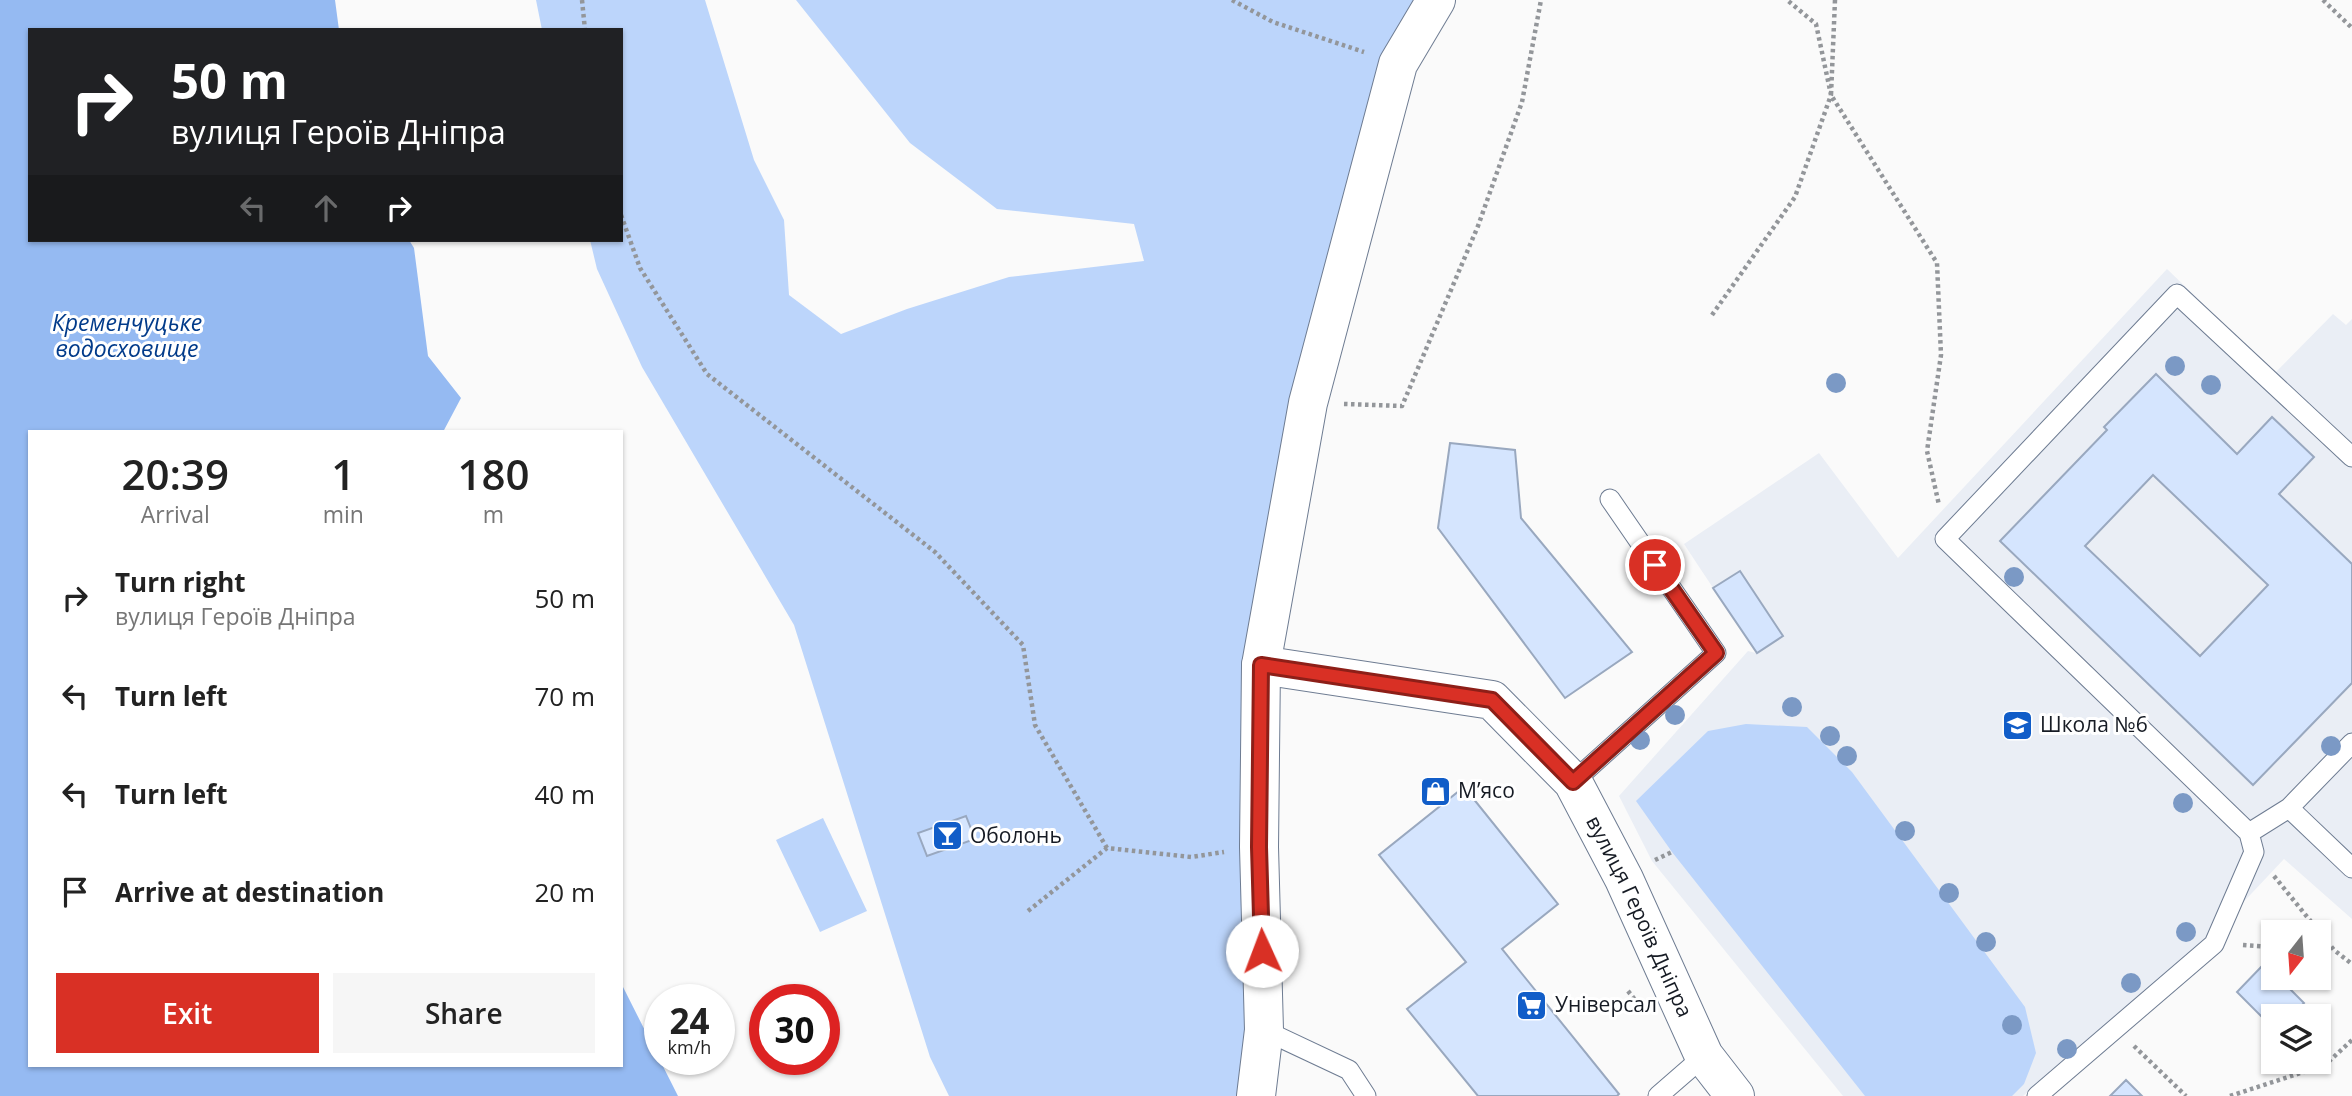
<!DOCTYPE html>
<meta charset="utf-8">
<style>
:root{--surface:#fff;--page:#f6f6f6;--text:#222;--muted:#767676;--accent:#d93025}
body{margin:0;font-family:"Open Sans",sans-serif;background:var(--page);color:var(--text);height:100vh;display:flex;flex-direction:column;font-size:26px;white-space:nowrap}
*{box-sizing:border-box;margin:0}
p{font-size:23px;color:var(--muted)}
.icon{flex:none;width:38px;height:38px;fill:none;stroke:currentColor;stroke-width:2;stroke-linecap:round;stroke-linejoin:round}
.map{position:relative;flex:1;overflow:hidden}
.details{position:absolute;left:28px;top:430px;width:595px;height:637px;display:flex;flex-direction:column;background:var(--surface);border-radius:0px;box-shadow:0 2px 5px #0004}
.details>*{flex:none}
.top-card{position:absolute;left:28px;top:28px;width:595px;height:214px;border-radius:0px;box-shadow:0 2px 5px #0004;background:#202124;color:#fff;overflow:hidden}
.needle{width:46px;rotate:197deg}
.buttons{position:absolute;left:2261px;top:920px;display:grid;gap:14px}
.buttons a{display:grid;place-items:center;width:70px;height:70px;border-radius:0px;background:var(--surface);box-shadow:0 2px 5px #0004;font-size:35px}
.speed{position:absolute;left:644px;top:984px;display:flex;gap:14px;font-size:35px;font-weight:700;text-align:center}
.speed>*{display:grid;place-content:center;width:91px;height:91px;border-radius:50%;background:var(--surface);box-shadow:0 2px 5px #0004;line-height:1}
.speed small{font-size:18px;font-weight:400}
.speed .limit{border:10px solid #d22;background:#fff;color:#111}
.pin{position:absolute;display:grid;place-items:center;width:60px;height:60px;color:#fff;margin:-30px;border:4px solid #fff;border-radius:50%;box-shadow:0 2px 7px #0007}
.me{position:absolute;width:77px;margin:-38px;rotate:358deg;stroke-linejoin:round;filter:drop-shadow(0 0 5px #0008)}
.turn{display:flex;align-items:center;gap:24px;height:147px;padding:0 28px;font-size:32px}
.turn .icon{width:91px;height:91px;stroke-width:2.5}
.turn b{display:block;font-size:49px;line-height:60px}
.lanes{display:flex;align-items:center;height:66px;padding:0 28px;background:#0003;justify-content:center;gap:35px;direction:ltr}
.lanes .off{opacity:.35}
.eta{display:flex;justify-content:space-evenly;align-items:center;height:119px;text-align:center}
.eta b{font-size:42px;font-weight:600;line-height:49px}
.action{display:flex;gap:14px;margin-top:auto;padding:14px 28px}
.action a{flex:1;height:80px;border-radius:0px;background:var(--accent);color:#fff;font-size:28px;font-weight:600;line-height:80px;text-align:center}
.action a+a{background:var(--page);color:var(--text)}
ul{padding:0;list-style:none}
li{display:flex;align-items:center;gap:21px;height:98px;padding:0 28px}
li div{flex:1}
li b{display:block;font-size:26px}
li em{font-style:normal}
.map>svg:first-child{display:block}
.built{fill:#eaeef5}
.green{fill:#bcd5fb}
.water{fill:#95baf2}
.building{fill:#d5e5fe;stroke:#99a8bf;stroke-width:2;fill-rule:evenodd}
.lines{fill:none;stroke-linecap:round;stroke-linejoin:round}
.service-casing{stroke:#6e7c92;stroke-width:21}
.minor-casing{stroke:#6e7c92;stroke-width:40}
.path{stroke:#93969a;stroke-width:4.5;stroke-dasharray:3.5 3.5;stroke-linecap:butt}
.service{stroke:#fff;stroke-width:19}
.minor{stroke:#fff;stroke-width:38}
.tree{fill:#7b99c5}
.route-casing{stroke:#8d1f18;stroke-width:18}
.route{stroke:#d93025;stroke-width:12}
.labels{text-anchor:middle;stroke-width:6;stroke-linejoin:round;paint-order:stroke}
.poi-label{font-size:21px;fill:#161b24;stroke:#fff;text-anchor:start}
.street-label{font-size:21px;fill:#161b24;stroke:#fff}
.water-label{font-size:23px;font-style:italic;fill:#023b8a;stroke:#fff}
</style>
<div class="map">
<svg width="2352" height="1096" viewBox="0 0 2352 1096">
<rect width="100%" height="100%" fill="#fafafa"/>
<path class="built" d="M2167 269 2275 373 2333 314 2346 325 2352 319V919L2284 859 2203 945 2023 1096H1843L1652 861 1619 796 1748 651 1756 653 1684 544 1819 453 1898 558Z"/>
<path class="green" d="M536 0H705L754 160 784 220 789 295 841 334 907 309 1009 277 1144 261 1134 224 997 209 910 143 796 0H1436L1398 64 1261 665 1256 1096H949L930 1057 794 625 642 367 597 269 590 240H621V30H542Z
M1746 724 1807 727 1852 772 2025 1007 2036 1053 2024 1084 2012 1096H1865L1672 852 1636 801 1708 731Z
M823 818 867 911 820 932 776 840Z"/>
<path class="water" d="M0 0H335L339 30H30V240H409L414 248 428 356 461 398 443 432H30V1066H621V983L678 1096H0Z"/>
<path class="building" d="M2156 374 2237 454 2272 417 2314 457 2279 494 2352 564V683L2253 785 2000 541 2107 430 2104 427ZM2153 475 2268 585 2200 656 2085 546Z
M1450 443 1515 450 1521 518 1632 652 1565 698 1438 528Z
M1740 571 1783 636 1757 653 1713 588Z
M1464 787 1558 904 1502 949 1619 1094 1617 1096H1478L1407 1009 1466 962 1379 855Z
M966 816 975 839 927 856 918 833Z
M2264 964 2273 973V978H2279L2304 1003 2291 1017H2273V1028L2237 992Z
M2126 1080 2142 1096H2110Z"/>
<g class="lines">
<defs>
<path id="service" d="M1573 782 1716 653 1610 499
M2289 808 2352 868
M2249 833 1945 539 2177 294 2352 457
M1264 1030 1349 1070 1366 1096
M1658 1096 1704 1056
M2037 1096 2214 944 2254 852 2249 833 2289 808 2352 743"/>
<g id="minor">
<path id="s1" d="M1261 665 1492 700 1573 782 1624 879 1704 1056 1735 1096"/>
<path d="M1256 1096 1264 1030 1259 847 1261 665 1308 403 1398 64 1436 0"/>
</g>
</defs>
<use href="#service" class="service-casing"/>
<use href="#minor" class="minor-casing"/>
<path class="path" d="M582 0 585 30
M1232 0 1273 22 1364 52
M1835 0 1831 95 1937 263 1941 355 1927 451 1939 505
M2323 0 2352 28
M621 215 640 268 707 374 935 552 1023 645 1035 725 1107 848
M1712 315 1795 197 1831 95 1816 24 1787 0
M1344 404 1402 406 1478 226 1522 102 1541 0
M1655 860 1672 852
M2274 876 2334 950 2352 964
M1028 911 1107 848 1191 857 1224 852
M2243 945 2273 947
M2319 949 2333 950
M1628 991 1636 1001
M2134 1046 2186 1096
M2230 1096 2325 1065 2352 1040"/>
<use href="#service" class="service"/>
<use href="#minor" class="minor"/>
</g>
<g class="tree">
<circle cx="2175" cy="366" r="10"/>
<circle cx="1836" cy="383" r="10"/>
<circle cx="2211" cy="385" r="10"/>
<circle cx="2014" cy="577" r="10"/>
<circle cx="1792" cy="707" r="10"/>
<circle cx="1675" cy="715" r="10"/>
<circle cx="1830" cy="736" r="10"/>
<circle cx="1640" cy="740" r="10"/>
<circle cx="2331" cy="746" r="10"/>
<circle cx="1847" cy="756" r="10"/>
<circle cx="2183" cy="803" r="10"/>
<circle cx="1905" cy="831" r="10"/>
<circle cx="1949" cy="893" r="10"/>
<circle cx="2186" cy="932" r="10"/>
<circle cx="1986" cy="942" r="10"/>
<circle cx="2131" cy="983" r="10"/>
<circle cx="2012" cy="1025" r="10"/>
<circle cx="2067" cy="1049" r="10"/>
</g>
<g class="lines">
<defs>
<path id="route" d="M1262 951 1259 847 1261 665 1492 700 1573 782 1716 653 1655 565"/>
</defs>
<use href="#route" class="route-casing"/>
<use href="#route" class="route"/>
</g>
<defs>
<symbol id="school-square" viewBox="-11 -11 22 22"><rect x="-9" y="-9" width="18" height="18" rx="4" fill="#115dc8" stroke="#fff"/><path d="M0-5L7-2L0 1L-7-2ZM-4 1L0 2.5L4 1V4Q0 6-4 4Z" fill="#fff"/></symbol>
<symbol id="shop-square" viewBox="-11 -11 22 22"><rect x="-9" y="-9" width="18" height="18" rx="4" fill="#115dc8" stroke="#fff"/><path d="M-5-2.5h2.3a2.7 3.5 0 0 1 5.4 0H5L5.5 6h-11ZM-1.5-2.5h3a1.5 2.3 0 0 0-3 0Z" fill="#fff"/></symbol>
<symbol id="bar-square" viewBox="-11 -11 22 22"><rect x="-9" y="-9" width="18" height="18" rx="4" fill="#115dc8" stroke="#fff"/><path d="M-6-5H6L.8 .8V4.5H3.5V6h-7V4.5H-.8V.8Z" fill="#fff"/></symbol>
<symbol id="supermarket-square" viewBox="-11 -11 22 22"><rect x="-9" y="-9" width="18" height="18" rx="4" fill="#115dc8" stroke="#fff"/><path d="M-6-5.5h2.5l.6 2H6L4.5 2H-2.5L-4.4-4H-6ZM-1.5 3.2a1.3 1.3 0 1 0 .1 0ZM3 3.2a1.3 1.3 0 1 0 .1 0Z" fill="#fff"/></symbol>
</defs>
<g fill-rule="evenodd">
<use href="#school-square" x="2000" y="708" width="35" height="35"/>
<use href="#shop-square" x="1418" y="774" width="35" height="35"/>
<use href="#bar-square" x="930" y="818" width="35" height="35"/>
<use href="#supermarket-square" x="1514" y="988" width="35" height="35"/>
</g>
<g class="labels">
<g class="poi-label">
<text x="2040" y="732">Школа №6</text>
<text x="1458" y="798">М’ясо</text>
<text x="970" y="843">Оболонь</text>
<text x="1555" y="1012">Універсал</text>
</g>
<g class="street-label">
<text dy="7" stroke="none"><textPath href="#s1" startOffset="499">вулиця Героїв Дніпра</textPath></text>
</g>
<g class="water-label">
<text x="127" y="331">Кременчуцьке<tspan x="127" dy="26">водосховище</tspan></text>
</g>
</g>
</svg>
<div class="buttons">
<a><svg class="needle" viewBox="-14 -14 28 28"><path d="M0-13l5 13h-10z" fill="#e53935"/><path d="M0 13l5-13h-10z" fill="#767676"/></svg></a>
<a><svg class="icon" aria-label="layers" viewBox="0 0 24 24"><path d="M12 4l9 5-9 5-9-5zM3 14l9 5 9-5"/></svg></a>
</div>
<div class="speed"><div>24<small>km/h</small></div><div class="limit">30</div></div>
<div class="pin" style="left:1655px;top:565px;background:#d93025"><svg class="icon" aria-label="arrive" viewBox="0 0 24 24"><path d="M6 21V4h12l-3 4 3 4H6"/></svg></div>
<svg class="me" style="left:1262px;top:951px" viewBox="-20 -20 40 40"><circle r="19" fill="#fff"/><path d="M0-13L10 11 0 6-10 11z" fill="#d93025"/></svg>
<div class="top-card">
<div class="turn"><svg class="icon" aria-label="right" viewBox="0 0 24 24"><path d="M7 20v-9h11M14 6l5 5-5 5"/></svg><div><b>50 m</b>вулиця Героїв Дніпра</div></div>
<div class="lanes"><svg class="icon off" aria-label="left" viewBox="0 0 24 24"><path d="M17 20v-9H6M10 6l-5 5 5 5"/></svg><svg class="icon off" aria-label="ahead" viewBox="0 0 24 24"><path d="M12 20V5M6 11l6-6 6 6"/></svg><svg class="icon" aria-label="right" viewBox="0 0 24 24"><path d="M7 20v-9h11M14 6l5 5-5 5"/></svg></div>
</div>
<section class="details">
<div class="eta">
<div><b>20:39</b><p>Arrival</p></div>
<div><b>1</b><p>min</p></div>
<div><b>180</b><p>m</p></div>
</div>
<ul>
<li><svg class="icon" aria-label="right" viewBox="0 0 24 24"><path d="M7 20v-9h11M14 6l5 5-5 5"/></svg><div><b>Turn right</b><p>вулиця Героїв Дніпра</p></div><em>50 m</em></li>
<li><svg class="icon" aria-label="left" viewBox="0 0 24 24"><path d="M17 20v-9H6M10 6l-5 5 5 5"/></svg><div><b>Turn left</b></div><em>70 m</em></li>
<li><svg class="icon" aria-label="left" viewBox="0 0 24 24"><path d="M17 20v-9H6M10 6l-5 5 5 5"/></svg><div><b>Turn left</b></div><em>40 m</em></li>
<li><svg class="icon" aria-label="arrive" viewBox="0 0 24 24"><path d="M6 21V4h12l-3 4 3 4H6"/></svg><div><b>Arrive at destination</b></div><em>20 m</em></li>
</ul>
<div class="action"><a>Exit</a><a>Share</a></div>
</section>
</div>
